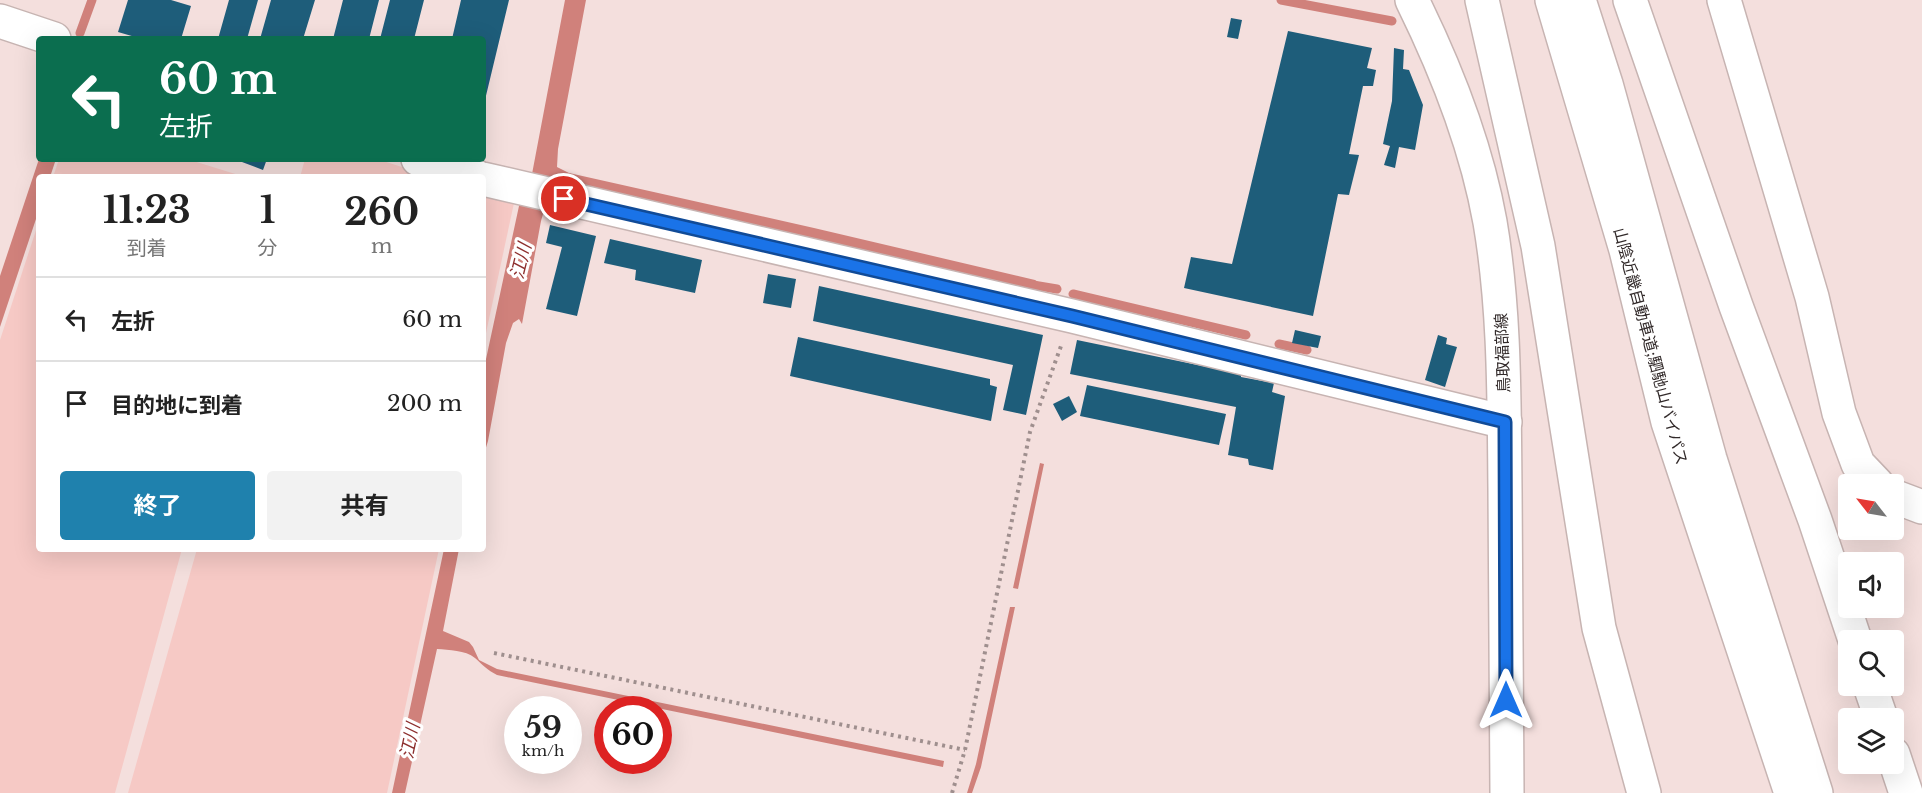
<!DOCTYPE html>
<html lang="ja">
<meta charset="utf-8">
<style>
:root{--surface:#fff;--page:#f2f2f2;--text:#222;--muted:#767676;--line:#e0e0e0;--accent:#1f81ad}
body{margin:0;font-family:"Libre Baskerville","Noto Sans JP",serif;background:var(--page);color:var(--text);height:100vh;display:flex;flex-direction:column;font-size:22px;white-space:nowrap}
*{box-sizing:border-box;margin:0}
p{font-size:20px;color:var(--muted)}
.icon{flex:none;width:33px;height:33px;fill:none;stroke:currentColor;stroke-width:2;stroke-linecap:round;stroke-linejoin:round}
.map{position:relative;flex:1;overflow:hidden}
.panel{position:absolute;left:36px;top:174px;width:450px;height:378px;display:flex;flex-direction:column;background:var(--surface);border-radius:6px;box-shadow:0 6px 24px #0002}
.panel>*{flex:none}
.banner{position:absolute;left:36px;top:36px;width:450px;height:126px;border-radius:6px;box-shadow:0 6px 24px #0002;background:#0b6e4f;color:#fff;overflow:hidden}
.needle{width:39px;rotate:301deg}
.tools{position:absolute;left:1838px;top:474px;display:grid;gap:12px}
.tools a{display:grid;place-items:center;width:66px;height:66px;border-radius:6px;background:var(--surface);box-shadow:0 6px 24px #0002;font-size:30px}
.speed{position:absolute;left:504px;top:696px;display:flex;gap:12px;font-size:30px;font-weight:700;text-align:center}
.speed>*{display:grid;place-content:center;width:78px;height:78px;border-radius:50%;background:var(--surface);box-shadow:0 6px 24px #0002;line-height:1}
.speed small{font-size:15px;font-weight:400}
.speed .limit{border:9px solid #d22;background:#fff;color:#111}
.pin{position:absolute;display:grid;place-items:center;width:51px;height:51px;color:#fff;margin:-26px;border:3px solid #fff;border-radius:50%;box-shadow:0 2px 6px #0007}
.me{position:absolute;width:66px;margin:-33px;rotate:0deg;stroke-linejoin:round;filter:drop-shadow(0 0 4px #0008)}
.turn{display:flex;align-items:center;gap:21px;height:126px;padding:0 24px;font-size:27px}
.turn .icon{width:78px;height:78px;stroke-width:2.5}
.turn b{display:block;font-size:42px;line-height:51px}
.eta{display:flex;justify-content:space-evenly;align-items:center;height:102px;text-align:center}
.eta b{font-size:36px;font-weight:700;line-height:42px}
.action{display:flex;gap:12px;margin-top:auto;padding:12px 24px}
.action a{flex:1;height:69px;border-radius:6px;background:var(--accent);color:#fff;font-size:24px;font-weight:700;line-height:69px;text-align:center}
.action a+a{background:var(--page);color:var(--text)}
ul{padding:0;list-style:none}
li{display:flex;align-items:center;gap:18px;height:84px;padding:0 24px;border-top:2px solid var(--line)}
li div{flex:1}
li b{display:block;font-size:22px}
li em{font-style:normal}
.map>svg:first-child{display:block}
.green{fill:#f6c9c5}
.water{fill:#d0817b}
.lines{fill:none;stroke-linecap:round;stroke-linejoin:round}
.stream{stroke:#d0817b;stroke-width:9}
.building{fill:#1e5d7a}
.street-casing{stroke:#c7b4b2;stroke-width:36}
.primary-casing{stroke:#c7b4b2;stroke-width:36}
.highway-casing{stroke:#c7b4b2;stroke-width:36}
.path{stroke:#9f8f8e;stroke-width:4;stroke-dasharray:3 4.5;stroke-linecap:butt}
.street{stroke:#fff;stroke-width:33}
.primary{stroke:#fff;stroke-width:33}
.highway{stroke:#fff;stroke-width:33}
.route-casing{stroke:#114b97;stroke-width:15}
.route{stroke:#1a73e8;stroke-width:10}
.labels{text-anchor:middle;stroke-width:6;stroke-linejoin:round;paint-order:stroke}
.street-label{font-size:16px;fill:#322a2a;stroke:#fff}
.water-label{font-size:18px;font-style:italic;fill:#8d2f2e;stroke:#fff}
</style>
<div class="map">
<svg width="1922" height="793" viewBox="0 0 1922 793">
<rect width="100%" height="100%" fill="#f4dfdd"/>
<path class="green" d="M59 159H187L245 177H53Z
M305 159H377L433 177H300Z
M483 193 514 203 483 347Z
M39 221V549H182L115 793H0V340Z
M197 549H439L387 793H128Z"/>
<path class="water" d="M565 0H586L558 149 557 167 569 173 814 228 1035 280 1044 286 1040 295 551 186 541 221 522 324 519 319 513 323 506 343 488 441 483 457V373L519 206 532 174Z
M39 159H56L50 177H39V210L0 327V276Z
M1040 463 1044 464 1018 589 1013 588Z
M444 549H459L443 631 469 642 473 647 479 660 497 669 944 761 943 767 497 675C487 670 483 665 475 658 465 650 449 650 437 649L405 793H392Z
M1010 607H1015L981 767 972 793H967L976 764Z"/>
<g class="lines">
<path class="stream" d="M1281 0 1392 21
M80 33 92 0
M1033 285 1057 289
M1073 294 1246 335
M1279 344 1307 350"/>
</g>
<path class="building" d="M128 0H171L191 6 181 39H142L118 32Z
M229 0H258L247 39H218Z
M271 0H315L303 39H260Z
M343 0H379L369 39H333Z
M390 0H424L414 39H380Z
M461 0H509L484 104 483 39H452Z
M1231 18 1242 20 1238 39 1227 37Z
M1288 31 1372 48 1367 68 1376 70 1373 86H1363L1349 154 1359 155 1349 195 1338 194 1313 316 1184 288 1191 257 1232 264Z
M1394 48 1404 50 1403 69 1409 70 1423 105 1415 150 1399 147 1395 168 1384 165 1390 146 1383 144 1392 101Z
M234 159H267L263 170Z
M550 225 596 236 577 316 546 309 562 247 546 243Z
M610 239 702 260 695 293 635 280 636 270 604 263Z
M768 274 796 279 791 308 763 303Z
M819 286 1043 335 1026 415 1003 410 1013 365 813 321Z
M1295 330 1321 336 1318 348 1292 343Z
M1438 335 1447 338 1446 344 1457 347 1445 387 1425 380Z
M798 337 990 379V385L997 387 991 421 790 376Z
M1077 340 1241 374V377L1274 383 1272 392 1285 396 1273 470 1249 465 1248 459 1228 455 1236 407 1070 374Z
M1087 385 1226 414 1219 445 1080 416Z
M1069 396 1077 412 1062 421 1053 404Z"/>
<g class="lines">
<defs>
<path id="street" d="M1724 0 1812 297 1839 413 1858 464 1877 484
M0 21 54 39
M418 159 477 177
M483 179 1072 316 1505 422
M1893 496 1922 507"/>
<path id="primary" d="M1412 0C1447 71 1476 144 1490 222 1505 310 1504 400 1505 489 1506 590 1506 692 1507 793"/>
<path id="highway" d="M1482 0 1538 246 1599 628 1644 793
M1552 0 1626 250 1668 422 1791 793
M1579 0 1606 84 1710 459 1816 793
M1630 0 1736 306 1815 520 1855 640
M1870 686 1881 718
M1893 754 1906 793"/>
</defs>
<use href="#street" class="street-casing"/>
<use href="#primary" class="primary-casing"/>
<use href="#highway" class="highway-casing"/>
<path class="path" d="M494 653 965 750
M952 793 965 750 1030 432 1061 346"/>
<use href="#street" class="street"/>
<use href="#primary" class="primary"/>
<use href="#highway" class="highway"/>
</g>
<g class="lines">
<defs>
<path id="route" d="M564 199 1072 316 1505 422 1506 700"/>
</defs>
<use href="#route" class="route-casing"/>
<use href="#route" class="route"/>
</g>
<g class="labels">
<g class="street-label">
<text transform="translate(1651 346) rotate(75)" y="6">山陰近畿自動車道;駟馳山バイパス</text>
<text transform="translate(1502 353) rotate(-92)" y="6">鳥取福部線</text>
</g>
<g class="water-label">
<text transform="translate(521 261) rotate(-76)" y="6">江川</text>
<text transform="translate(410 741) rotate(-78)" y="6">江川</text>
</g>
</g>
</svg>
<div class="tools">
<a><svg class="needle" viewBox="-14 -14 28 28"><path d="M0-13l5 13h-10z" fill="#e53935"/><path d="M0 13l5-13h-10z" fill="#767676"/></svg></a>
<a><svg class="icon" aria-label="sound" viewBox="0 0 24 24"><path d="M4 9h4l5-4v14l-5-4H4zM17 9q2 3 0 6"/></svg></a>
<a><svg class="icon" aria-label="search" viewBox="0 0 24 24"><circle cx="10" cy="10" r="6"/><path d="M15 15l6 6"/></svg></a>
<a><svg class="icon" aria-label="layers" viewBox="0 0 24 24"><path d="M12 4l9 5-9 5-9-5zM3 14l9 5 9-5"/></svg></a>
</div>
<div class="speed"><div>59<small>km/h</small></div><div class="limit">60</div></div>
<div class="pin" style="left:564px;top:199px;background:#d93025"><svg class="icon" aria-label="arrive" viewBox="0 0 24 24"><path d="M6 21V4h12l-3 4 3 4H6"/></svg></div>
<svg class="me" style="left:1506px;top:700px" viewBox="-20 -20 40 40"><path d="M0-17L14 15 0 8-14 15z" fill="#1a73e8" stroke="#fff" stroke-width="4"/></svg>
<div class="banner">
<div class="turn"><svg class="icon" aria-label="left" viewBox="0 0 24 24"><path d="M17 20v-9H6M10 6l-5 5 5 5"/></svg><div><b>60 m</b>左折</div></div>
</div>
<section class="panel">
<div class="eta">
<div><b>11:23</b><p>到着</p></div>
<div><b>1</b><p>分</p></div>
<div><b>260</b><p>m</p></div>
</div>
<ul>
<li><svg class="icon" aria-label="left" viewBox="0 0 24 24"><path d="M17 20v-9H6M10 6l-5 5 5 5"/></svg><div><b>左折</b></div><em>60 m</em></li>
<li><svg class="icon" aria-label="arrive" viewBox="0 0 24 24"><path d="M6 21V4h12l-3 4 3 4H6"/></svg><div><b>目的地に到着</b></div><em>200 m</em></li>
</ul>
<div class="action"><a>終了</a><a>共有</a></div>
</section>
</div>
